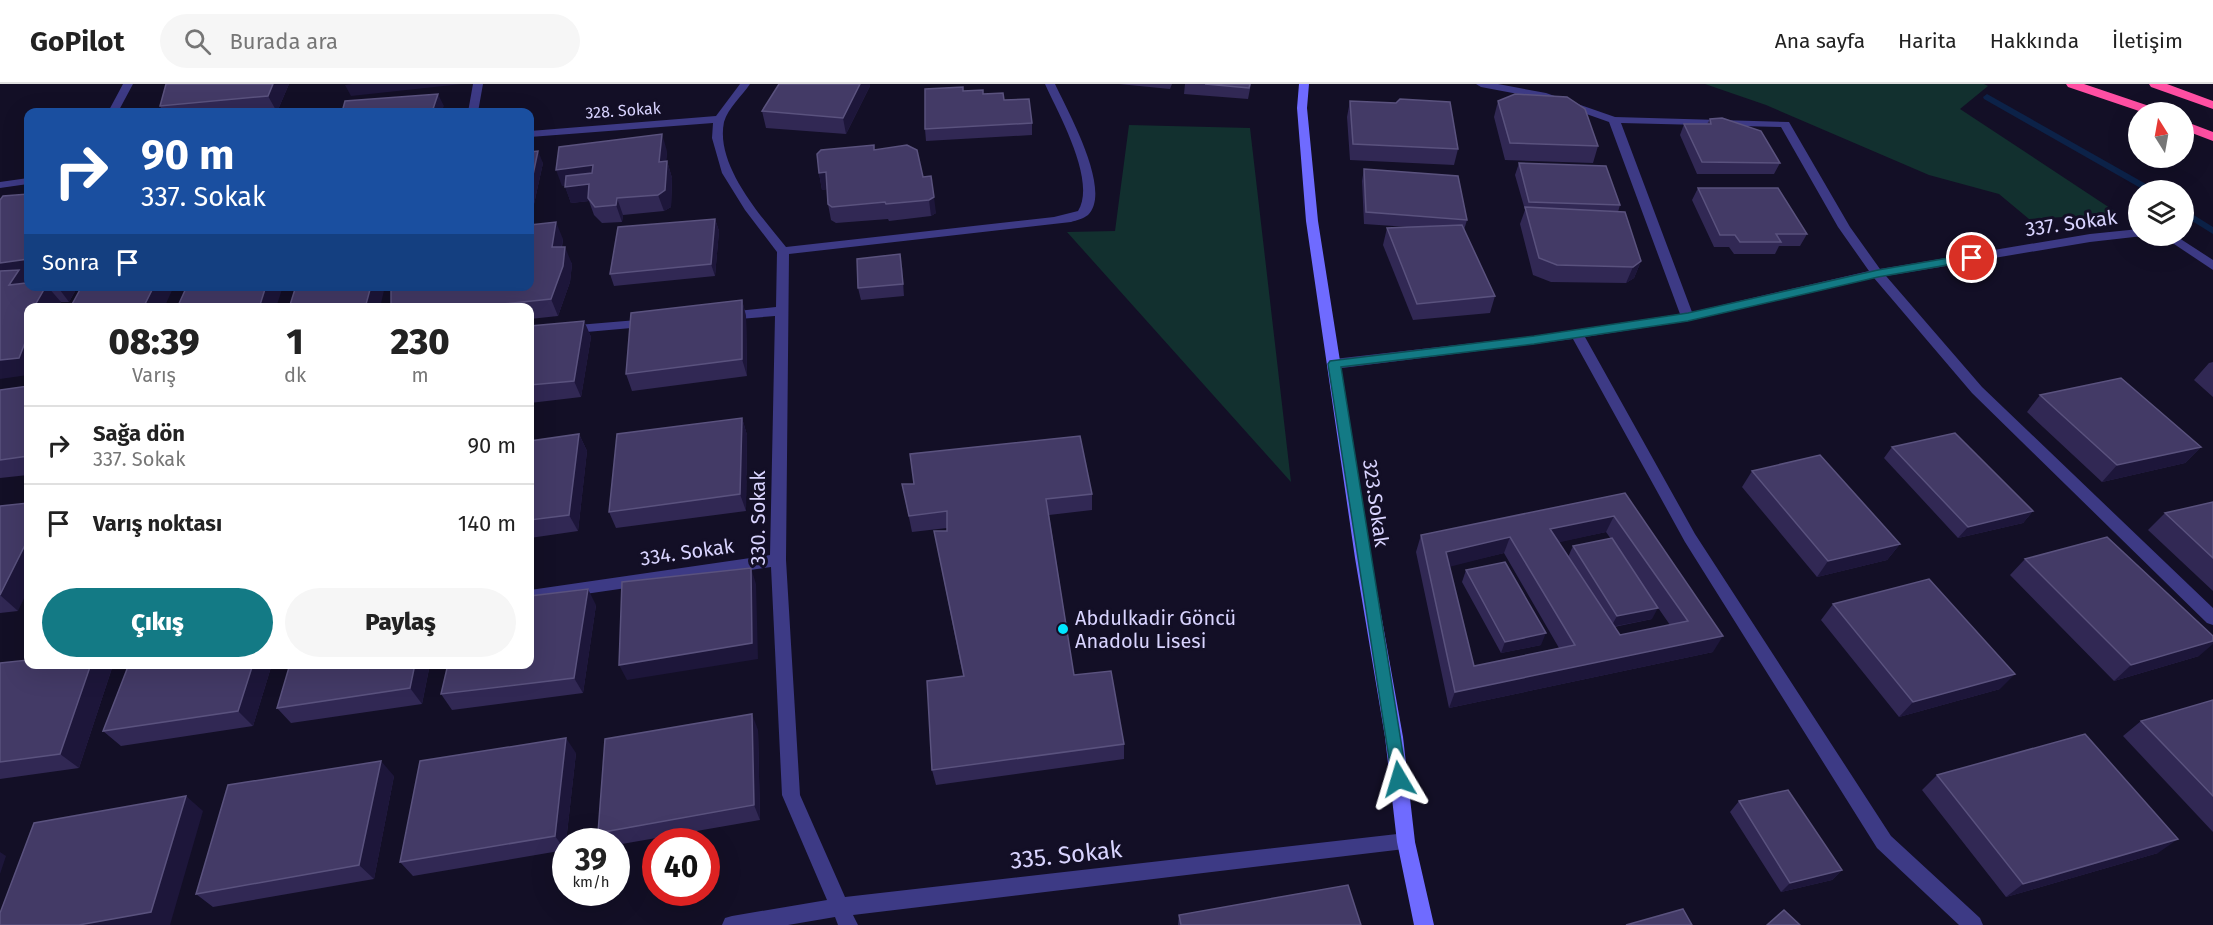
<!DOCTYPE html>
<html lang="tr">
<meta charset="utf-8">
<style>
:root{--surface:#fff;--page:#f6f6f6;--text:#222;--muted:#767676;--line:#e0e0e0;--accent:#137a85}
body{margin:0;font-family:"Fira Sans",sans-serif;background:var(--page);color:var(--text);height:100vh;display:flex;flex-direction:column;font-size:22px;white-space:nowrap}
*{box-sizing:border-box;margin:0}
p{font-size:20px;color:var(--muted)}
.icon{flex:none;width:33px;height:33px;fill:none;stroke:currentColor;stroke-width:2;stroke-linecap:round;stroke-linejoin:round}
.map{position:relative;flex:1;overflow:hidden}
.drawer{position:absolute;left:24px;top:219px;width:510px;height:366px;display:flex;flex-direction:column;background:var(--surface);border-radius:12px;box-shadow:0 6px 24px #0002}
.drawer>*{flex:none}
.top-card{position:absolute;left:24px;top:24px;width:510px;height:183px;border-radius:12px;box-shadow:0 6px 24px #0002;background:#1a4fa0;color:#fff;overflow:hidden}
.needle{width:39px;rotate:349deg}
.tools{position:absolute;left:2128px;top:18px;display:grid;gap:12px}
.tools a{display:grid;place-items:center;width:66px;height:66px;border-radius:50%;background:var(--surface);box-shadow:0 6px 24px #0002;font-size:30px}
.speed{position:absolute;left:552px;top:744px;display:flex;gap:12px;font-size:30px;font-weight:700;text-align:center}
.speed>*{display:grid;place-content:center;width:78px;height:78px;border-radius:50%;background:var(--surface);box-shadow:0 6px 24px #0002;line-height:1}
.speed small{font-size:15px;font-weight:400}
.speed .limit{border:9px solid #d22;background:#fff;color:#111}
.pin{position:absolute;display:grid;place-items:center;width:51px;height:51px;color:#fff;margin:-26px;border:3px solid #fff;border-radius:50%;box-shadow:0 2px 6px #0007}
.me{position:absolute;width:66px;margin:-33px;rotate:353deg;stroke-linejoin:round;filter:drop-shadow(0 0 4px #0008)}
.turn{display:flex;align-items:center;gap:21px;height:126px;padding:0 18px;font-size:27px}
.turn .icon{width:78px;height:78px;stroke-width:2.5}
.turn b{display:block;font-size:42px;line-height:51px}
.then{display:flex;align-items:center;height:57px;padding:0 18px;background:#0003;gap:12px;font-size:22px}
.eta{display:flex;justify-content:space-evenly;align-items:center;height:102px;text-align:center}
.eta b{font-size:36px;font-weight:800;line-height:42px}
.primary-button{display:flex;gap:12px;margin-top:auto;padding:12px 18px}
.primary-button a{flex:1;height:69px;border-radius:36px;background:var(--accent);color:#fff;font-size:24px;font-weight:800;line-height:69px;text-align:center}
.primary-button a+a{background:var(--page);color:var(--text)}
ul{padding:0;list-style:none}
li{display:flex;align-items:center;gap:18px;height:78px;padding:0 18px;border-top:2px solid var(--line)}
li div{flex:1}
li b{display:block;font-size:22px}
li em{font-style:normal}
header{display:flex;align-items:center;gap:36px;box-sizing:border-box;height:84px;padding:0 30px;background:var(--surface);border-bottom:2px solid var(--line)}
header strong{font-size:28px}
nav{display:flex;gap:33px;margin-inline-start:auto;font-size:21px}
.search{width:420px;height:54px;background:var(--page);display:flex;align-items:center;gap:15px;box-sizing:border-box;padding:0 21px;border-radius:33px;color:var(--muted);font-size:22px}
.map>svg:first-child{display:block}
.green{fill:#12302f}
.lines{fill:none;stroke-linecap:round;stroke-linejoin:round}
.stream{fill:#0c2248;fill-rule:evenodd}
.street{fill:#3d3a85;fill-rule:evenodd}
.secondary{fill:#6f6bff;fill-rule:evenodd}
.highway{fill:#ff4fa3;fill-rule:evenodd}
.wall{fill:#312854;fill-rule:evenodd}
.shaded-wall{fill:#1d163a}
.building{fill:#433a66;stroke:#5a527e;stroke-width:1.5;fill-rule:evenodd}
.route{fill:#137a85;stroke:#0c4f56;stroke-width:1.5}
.poi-dot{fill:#00e5ff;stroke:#130f26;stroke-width:2}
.labels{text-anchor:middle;stroke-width:6;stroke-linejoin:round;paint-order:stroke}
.far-street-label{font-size:16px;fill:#d9d4ff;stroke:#130f26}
.street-label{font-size:20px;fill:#d9d4ff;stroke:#130f26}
.poi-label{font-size:20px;fill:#d9d4ff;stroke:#130f26;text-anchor:start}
.near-street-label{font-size:24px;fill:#d9d4ff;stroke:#130f26}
</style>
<header>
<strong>GoPilot</strong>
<div class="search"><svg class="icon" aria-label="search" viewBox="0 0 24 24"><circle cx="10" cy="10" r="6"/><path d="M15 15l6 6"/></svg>Burada ara</div>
<nav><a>Ana sayfa</a><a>Harita</a><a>Hakkında</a><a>İletişim</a></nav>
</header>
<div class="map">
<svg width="2213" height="841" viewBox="0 0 2213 841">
<rect width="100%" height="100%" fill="#130f26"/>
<path class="green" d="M1705 0H1984L1988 2 1960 25 2119 130 2029 135 1999 110 1929 91 1766 21Z
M1129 41 1250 44 1291 398 1067 148 1115 147Z"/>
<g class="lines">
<path class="stream" d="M1987 10 2153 104 2155 106H2144L1984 15 1983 13Z
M2184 125 2213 143V150L2184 132Z"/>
<path class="street" d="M123 0H133L118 28H108Z
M473 0H483L478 28H468Z
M740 0H750C742 12 728 24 724 38 715 81 761 132 786 163L1054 133 1078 127C1097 97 1058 29 1045 0H1055C1067 26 1113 107 1088 131 1083 135 1077 136 1071 138L789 170 786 476 800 711 845 813 1406 749 1413 752 1415 758 1413 764 853 831 858 841H838L835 833 788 841H722L725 834 732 832 827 816 782 711 771 483 530 518V506L770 471 775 232 727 236 720 232 727 228 776 223 777 168 745 126 722 89 712 54 713 39 530 53V47L716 32Z
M1476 0H1498L1546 9 1615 33 1789 38 1850 143 1880 185 2090 150 2139 145V152H2143L2090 158 1886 192 1982 303 2213 524V541L2207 539 1972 309 1874 194 1688 237 1585 253 1695 450 1891 752 1980 834 1983 841H1959L1877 764 1685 458 1573 255 1334 285 1327 280 1334 275 1534 252 1680 230 1609 38 1544 15 1481 3ZM1621 39 1781 43 1838 143 1869 187 1692 228Z
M28 94V100L0 104V98Z
M2162 152H2176L2213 176V186Z
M649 235 656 239 654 242 530 253V245Z"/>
<path class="secondary" d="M1299 0H1309L1307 24 1318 137 1371 474 1403 653 1415 758 1434 841H1414L1397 758 1385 653 1355 474 1306 137 1297 24Z"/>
<path class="highway" d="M2066 0H2084L2158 25 2160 28H2142L2068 3Z
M2149 0H2167L2213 17V25L2151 3Z
M2184 37 2213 48V57L2184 46Z"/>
</g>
<path class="wall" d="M166 0H289L277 28H163L160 22Z
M860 0H870V2L846 50 766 44 762 27Z
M1119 0H1172L1170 5Z
M1185 0H1251L1248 15 1184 10Z
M963 7 984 10 1004 16 1032 39V51L926 57 925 45Z
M1350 17 1458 65 1454 81 1350 76 1347 33Z
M1498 17 1598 62 1593 79 1505 76 1494 33Z
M1710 35 1780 79 1774 90H1697L1680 51 1684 40H1707Z
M874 66 923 93 936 129 931 132 889 137 888 135 836 139 831 136 828 120 827 105 822 106 819 89Z
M667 67 666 77H667L672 94 671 123 664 127 623 131 622 138 602 139 594 131 589 117 571 119 565 102H562Z
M530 68 543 79 534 120 530 121Z
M1519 79 1620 121 1618 128 1641 177 1634 194 1626 199 1551 198 1533 191 1520 140 1525 126 1515 91Z
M1364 85 1467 136 1464 146 1495 212 1490 229 1413 236 1383 161 1387 144 1408 143 1364 140 1362 97Z
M1698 104 1807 150 1800 162H1779L1775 170H1734L1729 163H1714L1692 116Z
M715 135 719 147 715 192 614 202 610 190Z
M563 155 562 163 572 180 570 198 558 232 530 235V224H391Z
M902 182 904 212 861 216 858 204Z
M26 194 28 197V202H78L69 218H61L58 224H28Z
M742 216 746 232 747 292 632 307 626 290Z
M584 237 591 253 581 313 530 319V242Z
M2213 278V313L2194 296 2209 279Z
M28 302V391L0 394V306Z
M2040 311 2201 363 2185 379 2102 398 2027 328Z
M742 334 747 351 746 427 616 444 609 428Z
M579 350 587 367 578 447 530 454V357Z
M1892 363 2033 427 2023 439 1958 454 1884 374Z
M1752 387 1900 460 1887 476 1817 493 1742 403Z
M902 400H914L1092 410V426L1049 431 1074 591 1124 660V675L936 701 932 686 963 592 934 447H947V444L912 448Z
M1625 409 1713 568 1449 624 1416 468 1421 451ZM1606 448 1611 455 1573 462 1568 473 1558 458ZM1504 469 1559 564 1474 582 1449 482ZM1643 502 1670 541 1620 551 1614 543 1652 535Z
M2213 418V507L2148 446 2165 429Z
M0 422 18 527 0 529Z
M2025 475 2199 572 2114 597 2010 491Z
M1466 486 1541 561 1501 569 1462 498Z
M1833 520 2000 605 1899 633 1821 536Z
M596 521 583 609 452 626 441 610Z
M0 579 112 584 79 684 0 695Z
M272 580 253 642 121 662 103 647Z
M430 580 422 620 291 639 277 624Z
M2213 616V748L2123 652 2141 637Z
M758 646 760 736 616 761V758H604L598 749Z
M576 669 566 758 565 766 413 792 400 778Z
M1937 691 2158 769 2006 813 1922 706Z
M394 692 374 795 213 823 196 810Z
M1739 717 1842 786 1832 796 1781 808 1730 728Z
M1179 831 1361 841H1178Z"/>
<path class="shaded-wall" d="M273 0H289L277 28 268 12Z
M352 0H462L351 12 345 1Z
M860 0H870V2L846 50 843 34Z
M438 10 444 22 441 28H432Z
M662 50 667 67 665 94 659 78Z
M538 67 543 79 534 120 530 110V105Z
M667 77 672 94 671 123 664 127 658 111Z
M593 81 599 98 562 102 556 86Z
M826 88 829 105 822 106 819 89Z
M589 100 588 114 589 117 571 119 565 103Z
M934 113 936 129 931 132 929 116Z
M617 114 623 131 622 138 616 121Z
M715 135 719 147 715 192 711 180Z
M556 138 563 155 558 179 552 163Z
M565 163 572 180 570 198 558 232 551 215Z
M900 170 902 182 904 212 903 200Z
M28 175V194H26L28 198 23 218 0 198V179Z
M1641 177 1634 194 1626 199 1633 183Z
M46 202H47L61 218 58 224H34V223Z
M57 202H78L69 218Z
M154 202H174L164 224H143Z
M266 202H283L276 224H259Z
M371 202H385L380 224H365Z
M742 216 746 232 747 292 742 275Z
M584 237 591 253 581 313 574 297Z
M28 251V291L0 295V276Z
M742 334 747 351 746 427 740 410Z
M579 350 587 367 578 447 569 431Z
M2201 363 2185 379 2102 398 2117 381Z
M2033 427 2023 439 1958 454 1968 443Z
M1614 432 1606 448 1543 462 1550 445Z
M1510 453 1504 469 1441 485 1446 468Z
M28 455V506L18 527 0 511Z
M1900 460 1887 476 1817 493 1828 477Z
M751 484 756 500 758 575 627 596 619 581Z
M588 505 596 521 583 609 574 594Z
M1658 524 1652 535 1611 543 1617 532Z
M1546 549 1541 561 1501 569 1505 558Z
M1723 552 1713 568 1449 624 1455 608Z
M2213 557V560L2199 572 2114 597 2131 581Z
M91 580H109L112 584 79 684 60 670Z
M253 580H272L253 642 238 627Z
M415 580H430L422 620 410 604Z
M2015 590 2000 605 1899 633 1913 618Z
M752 630 758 646 760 736 754 721Z
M566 654 576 669 566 758 565 766 555 752Z
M381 677 394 692 374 795 359 781Z
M186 712 203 727 170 841H79Z
M2178 755 2158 769 2006 813 2023 800Z
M0 768 6 772 0 790Z
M1842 786 1832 796 1781 808 1790 799Z"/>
<path class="building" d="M166 0H273L268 12 160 22Z
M779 0H860L843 34 762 27Z
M1205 0H1250L1249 4Z
M963 3V7L983 6V10L1003 9 1004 16 1029 15 1032 39 925 45V5Z
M438 10 432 28H342L345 17Z
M1515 10 1567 13 1585 25 1598 62 1510 59 1498 17Z
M1400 15 1450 18 1458 65 1353 60 1350 17 1396 19Z
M1722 34 1761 47 1780 79 1702 78 1684 40H1711L1710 35Z
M662 50 659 78 667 77 665 106 658 111 617 114 616 121 595 123 588 114 589 100 565 103 566 92 592 89 593 81 556 86 559 63Z
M874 61V66L907 61 917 66 923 93 931 92 934 113 929 116 886 120 885 118 832 123 828 120 826 88 819 89 817 70 821 66Z
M538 67 530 105V68Z
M1519 79 1606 82 1620 121 1529 118Z
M1364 85 1458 92 1467 136 1366 128Z
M1698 104H1778L1807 150H1776L1781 158H1740L1735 151H1720Z
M28 110V175L0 179V116L3 112Z
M1525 123 1625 128 1641 177 1633 183 1557 181 1539 174Z
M715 135 711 180 610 190 618 143Z
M556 138 552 163H565L563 182 551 215 466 224H391V202H530V141Z
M1462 141 1495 212 1417 220 1387 144Z
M900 170 903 200 858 204 857 175Z
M19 186 9 201 26 199 28 196V202H46L34 223 41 222 40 224H28V251L19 274 0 276V187Z
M82 202H154L143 224H70Z
M187 202H266L259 224H177Z
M296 202H371L365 224H289Z
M742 216V275L626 290 631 229Z
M584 237 574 297 530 301V242Z
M2121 294 2201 363 2117 381 2040 311Z
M28 302V372L0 376V306Z
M742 334 740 410 609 428 617 350Z
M1955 349 2033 427 1968 443 1892 363Z
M579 350 569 431 530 436V357Z
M1080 352 1092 410 1046 415 1074 591 1111 587 1124 660 932 686 927 597 964 592 934 447H947V427L909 432 902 400H914L910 370Z
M1820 371 1900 460 1828 477 1752 387Z
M1625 409 1723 552 1455 608 1421 451ZM1614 432 1688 537 1620 551 1550 445ZM1510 453 1575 561 1474 582 1446 468Z
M2213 418V474L2165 429Z
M28 419V455L0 511V422Z
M2107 453 2213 552V557L2131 581 2025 475Z
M1612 454 1658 524 1617 532 1573 462Z
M1505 478 1546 549 1505 558 1466 486Z
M751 484 752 559 619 581 622 498Z
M1929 495 2015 590 1913 618 1833 520Z
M588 505 574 594 441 610 448 580H530V512Z
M28 576V580H91L60 670 0 678V579Z
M129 580H253L238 627 103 647Z
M290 580H415L410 604 277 624Z
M2213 616V712L2141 637Z
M752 630 754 721 598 749 605 655Z
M2085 650 2178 755 2023 800 1937 691Z
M566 654 555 752 400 778 420 677Z
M381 677 359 781 196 810 228 701Z
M1788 706 1842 786 1790 799 1739 717Z
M186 712 151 828 79 841H0V829L34 739Z
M1348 801 1361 841H1181L1179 831Z
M1683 825 1692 841H1626Z
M1784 826 1800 841H1767Z"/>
<path class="route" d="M1972 170 1976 171V176L1878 193 1688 237 1534 260 1341 283 1407 695 1405 700 1399 702 1393 700 1328 280 1330 277 1534 252 1688 229 1878 186Z"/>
<circle class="poi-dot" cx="1063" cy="545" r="6"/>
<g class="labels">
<g class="far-street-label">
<text transform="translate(623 26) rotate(-4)" y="6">328. Sokak</text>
</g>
<g class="street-label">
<text transform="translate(2071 139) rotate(-8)" y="7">337. Sokak</text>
<text transform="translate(1376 419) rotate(82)" y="7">323.Sokak</text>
<text transform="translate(758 434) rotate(-90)" y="7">330. Sokak</text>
<text transform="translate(687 468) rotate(-8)" y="7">334. Sokak</text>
</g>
<g class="poi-label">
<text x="1075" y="541">Abdulkadir Göncü<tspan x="1075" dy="23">Anadolu Lisesi</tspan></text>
</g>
<g class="near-street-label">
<text transform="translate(1066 771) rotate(-6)" y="8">335. Sokak</text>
</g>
</g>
</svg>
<div class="tools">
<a><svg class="needle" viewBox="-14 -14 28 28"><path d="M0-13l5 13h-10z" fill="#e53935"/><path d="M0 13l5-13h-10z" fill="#767676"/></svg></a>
<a><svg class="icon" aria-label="layers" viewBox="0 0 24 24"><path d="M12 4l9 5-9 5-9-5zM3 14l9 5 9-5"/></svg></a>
</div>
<div class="speed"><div>39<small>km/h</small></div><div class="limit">40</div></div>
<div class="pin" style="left:1972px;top:174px;background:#d93025"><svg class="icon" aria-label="arrive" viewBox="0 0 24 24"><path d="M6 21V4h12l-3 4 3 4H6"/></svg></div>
<svg class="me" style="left:1399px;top:695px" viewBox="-20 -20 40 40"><path d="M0-17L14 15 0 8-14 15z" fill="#137a85" stroke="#fff" stroke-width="4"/></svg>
<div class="top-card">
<div class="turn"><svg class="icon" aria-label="right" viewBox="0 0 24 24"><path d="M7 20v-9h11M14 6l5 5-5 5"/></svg><div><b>90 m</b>337. Sokak</div></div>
<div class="then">Sonra<svg class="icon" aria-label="arrive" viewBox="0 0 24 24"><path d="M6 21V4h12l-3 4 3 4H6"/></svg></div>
</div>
<section class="drawer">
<div class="eta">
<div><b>08:39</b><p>Varış</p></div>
<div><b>1</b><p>dk</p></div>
<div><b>230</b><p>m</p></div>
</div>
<ul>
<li><svg class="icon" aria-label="right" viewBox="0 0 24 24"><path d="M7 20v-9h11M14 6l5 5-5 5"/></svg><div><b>Sağa dön</b><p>337. Sokak</p></div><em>90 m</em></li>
<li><svg class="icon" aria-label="arrive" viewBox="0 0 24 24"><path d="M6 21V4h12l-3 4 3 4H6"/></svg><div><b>Varış noktası</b></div><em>140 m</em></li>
</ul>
<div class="primary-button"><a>Çıkış</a><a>Paylaş</a></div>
</section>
</div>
